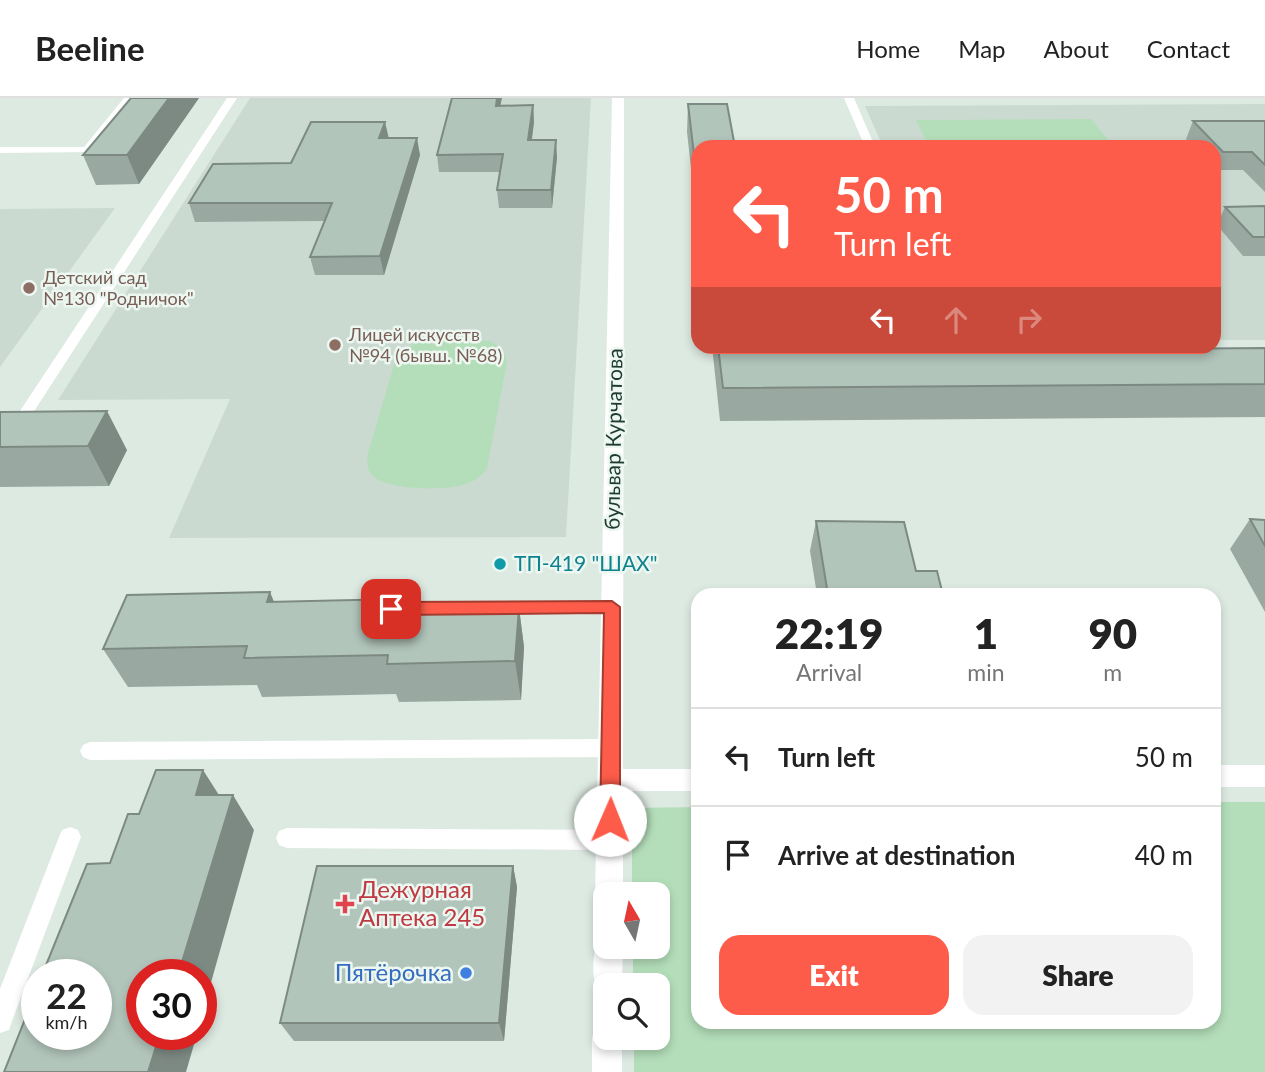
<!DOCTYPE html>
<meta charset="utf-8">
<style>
:root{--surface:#fff;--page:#f2f2f2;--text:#222;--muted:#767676;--line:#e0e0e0;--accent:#fc5c49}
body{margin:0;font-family:Lato,sans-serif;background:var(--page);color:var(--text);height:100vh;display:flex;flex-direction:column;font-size:26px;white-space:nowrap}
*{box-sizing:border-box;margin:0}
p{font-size:23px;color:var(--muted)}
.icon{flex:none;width:38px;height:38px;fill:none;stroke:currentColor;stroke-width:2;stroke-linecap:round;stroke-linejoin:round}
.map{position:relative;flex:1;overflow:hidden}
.sheet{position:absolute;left:691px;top:490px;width:530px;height:441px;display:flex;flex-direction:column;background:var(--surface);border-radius:21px;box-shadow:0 4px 10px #0003}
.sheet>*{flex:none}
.guide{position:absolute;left:691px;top:42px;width:530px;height:214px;border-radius:21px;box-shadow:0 4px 10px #0003;background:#fc5c49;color:#fff;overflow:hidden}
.needle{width:46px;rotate:351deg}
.tools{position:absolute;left:593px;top:784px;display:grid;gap:14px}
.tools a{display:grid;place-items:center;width:77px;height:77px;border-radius:14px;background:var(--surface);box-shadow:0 4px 10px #0003;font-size:35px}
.speed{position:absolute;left:21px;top:861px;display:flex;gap:14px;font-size:35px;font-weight:700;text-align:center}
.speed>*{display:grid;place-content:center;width:91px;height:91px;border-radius:50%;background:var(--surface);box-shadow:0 4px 10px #0003;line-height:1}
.speed small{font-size:18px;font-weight:400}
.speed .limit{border:10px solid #d22;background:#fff;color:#111}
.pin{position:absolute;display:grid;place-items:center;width:60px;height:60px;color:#fff;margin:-30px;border-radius:14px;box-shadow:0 4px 10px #0006}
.me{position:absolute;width:77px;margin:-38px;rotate:1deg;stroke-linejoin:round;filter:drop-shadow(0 0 5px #0008)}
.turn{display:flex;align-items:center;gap:24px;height:147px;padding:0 28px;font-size:32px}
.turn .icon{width:91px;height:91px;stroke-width:2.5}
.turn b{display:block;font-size:49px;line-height:60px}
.lanes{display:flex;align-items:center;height:66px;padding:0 28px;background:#0003;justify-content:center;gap:35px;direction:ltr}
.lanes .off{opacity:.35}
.eta{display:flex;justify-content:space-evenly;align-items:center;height:119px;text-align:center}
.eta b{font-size:42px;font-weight:800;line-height:49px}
.button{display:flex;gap:14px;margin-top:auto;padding:14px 28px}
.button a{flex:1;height:80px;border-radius:21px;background:var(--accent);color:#fff;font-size:28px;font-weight:800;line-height:80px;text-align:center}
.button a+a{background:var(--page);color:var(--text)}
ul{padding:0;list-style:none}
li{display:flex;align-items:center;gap:21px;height:98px;padding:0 28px;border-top:2px solid var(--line)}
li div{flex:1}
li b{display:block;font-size:26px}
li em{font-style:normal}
header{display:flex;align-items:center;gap:42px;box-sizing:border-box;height:98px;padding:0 35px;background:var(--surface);border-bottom:2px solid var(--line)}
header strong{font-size:33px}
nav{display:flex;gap:38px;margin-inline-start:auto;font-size:24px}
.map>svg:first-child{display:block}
.built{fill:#cbdad1}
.green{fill:#b4deb9}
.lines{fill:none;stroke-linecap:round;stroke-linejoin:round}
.service{fill:#fff;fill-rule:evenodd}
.minor{fill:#fff;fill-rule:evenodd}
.wall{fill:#99a9a1}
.shaded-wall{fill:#7d8a83}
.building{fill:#b2c5bb;stroke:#7d8a83;stroke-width:2}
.route{fill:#fc5c49;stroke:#a43c2f;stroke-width:2}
.education-dot{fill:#8d6e63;stroke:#edf7f1;stroke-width:2.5}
.culture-dot{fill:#0f9aa8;stroke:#edf7f1;stroke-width:2.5}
.health-dot{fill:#e0444e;stroke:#edf7f1;stroke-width:2.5}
.shop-dot{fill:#3f7fe0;stroke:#edf7f1;stroke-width:2.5}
.labels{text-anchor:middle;stroke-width:5;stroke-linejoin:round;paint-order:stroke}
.far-education-label{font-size:18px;fill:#785e54;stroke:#edf7f1;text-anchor:start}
.street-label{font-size:21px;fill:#1e3b2f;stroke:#edf7f1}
.culture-label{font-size:21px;fill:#0d838f;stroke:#edf7f1;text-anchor:start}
.near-health-label{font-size:24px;fill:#be3a42;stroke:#edf7f1;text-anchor:start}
.near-shop-label{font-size:24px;fill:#366cbe;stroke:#edf7f1;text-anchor:end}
</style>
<header>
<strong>Beeline</strong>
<nav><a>Home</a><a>Map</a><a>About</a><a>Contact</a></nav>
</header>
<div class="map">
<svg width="1265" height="974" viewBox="0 0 1265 974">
<rect width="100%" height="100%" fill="#ddeae2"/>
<path class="built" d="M250 0H591L566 439 169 440 230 301 58 302Z
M1265 6V242H1215L1214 49H883L865 8Z
M115 110 0 269V111Z"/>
<path class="green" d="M1091 21 1114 49H929L916 22Z
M421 242 490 243C500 248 504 252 507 263L487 371C481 378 475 383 466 386 447 393 384 393 371 376 366 369 367 363 368 355L395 263 400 253Z
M1215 704H1265V974H634V940H658V887H633V849H658V796H632V710L698 709V924H1214Z"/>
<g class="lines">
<path class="service" d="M124 0H134L91 54 0 55V49H84Z
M227 0H237L29 321 0 323V313H20Z
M844 0H854L875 49H865Z
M612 502 618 504 621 509 618 514 612 516 378 518 372 516 369 511 372 506 378 504Z
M611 641 618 644 621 650 618 656 611 659 90 662 83 659 80 653 83 647 90 644Z
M70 729 78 732 81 739 12 923 9 932 0 935V891L59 739 62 732Z
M287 730 610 732 618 735 621 742 618 749 610 752 287 750 279 747 276 740 279 733Z"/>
<path class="minor" d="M612 0H624L623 671H698V693H623V796H606V808L599 805 595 796Z
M1214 667H1265V689H1214Z
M606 837V849H623L622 887H606V900L598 897C591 880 592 856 599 839Z
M606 926V940H622V974H592V940L596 929Z"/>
</g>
<path class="wall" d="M131 0H199L139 86 96 87 83 57Z
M688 6 698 49V134L687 34Z
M501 7H533L534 24 532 42 557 59 552 110H499L497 92 500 74H439L437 57Z
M1193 23H1265V94L1243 72H1215L1214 49H1194L1186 41Z
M388 40 420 57 384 177H315L310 159 325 123 195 124 189 105 291 65Z
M1265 108V158H1243L1217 127 1225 109Z
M712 248H773L774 254 1265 250V319L720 323Z
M0 314 127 352 109 388 0 389Z
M1250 421 1265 422V514L1230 451Z
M816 423 916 473 943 497H817L810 453Z
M274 504 401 513 519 510 524 549 521 602 399 604 396 596 262 599 257 587 128 589 103 551Z
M513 768 517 789 504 943H294L280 925Z"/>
<path class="shaded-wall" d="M169 0H199L139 86 127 57Z
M497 0H502L497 24 496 8Z
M533 7 534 24 529 60 528 42Z
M385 24 389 41 379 40Z
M417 40 420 57 384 177 380 158Z
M556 42 557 59 552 110 551 92Z
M107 313 127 352 109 388 88 348Z
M270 494 286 533 267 504Z
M398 501 409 540 396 513Z
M519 510 524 549 521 602 515 563Z
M203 672 226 708 196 697Z
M233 697 254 732 201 920V877H178Z
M513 768 517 789 504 943 499 925Z
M160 936H197L186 974H148Z"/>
<path class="building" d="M131 0H169L127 57H83Z
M452 0H497L496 8 533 7 528 42H556L551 92H497L503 56 437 57Z
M688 6H727L735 49H698V90Z
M1193 23H1265V67L1252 54H1223Z
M311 24H385L379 40H417L380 158 310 159 332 105H189L213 66 291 65Z
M1265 108V139H1253L1225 109Z
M718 248H773L774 254 1265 250V286L723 290Z
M107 313 88 348 0 349V314Z
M1250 421 1265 422V448Z
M816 423 904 424 916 473H937L943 497H828Z
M270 494 267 504 398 501 396 513 519 510 515 563 387 566 388 557 244 560 247 548 103 551 127 497Z
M156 672H203L196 697H233L178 877H142V936H160L148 974H4L37 891V936H96V877H42L87 766 110 765 128 716H139Z
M317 768H513L499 925H280Z"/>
<path class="route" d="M612 503 620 509V722L617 728 610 731 603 728 600 722 604 515 391 517 383 511 391 504Z"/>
<g class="education-dot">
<circle cx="29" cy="190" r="7"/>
<circle cx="335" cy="247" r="7"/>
</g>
<circle class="culture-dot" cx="500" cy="466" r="7"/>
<path class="health-dot" d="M341.5 795.5h7v7h7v7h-7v7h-7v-7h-7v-7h7z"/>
<circle class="shop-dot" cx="466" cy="875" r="7"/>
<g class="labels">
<g class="far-education-label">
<text x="43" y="186">Детский сад<tspan x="43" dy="21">№130 "Родничок"</tspan></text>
<text x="349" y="243">Лицей искусств<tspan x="349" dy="21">№94 (бывш. №68)</tspan></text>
</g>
<g class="street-label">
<text transform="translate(614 341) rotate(-89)" y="7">бульвар Курчатова</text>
</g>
<g class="culture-label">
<text x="514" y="473">ТП-419 "ШАХ"</text>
</g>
<g class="near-health-label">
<text x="359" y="800">Дежурная<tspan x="359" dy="28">Аптека 245</tspan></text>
</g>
<g class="near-shop-label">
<text x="452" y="883">Пятёрочка</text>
</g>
</g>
</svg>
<div class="tools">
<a><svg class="needle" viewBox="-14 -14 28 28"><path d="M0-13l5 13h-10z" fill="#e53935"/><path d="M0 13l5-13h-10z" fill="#767676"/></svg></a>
<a><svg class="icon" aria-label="search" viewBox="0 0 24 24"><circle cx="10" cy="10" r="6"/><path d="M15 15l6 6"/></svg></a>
</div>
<div class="speed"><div>22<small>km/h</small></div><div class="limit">30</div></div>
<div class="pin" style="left:391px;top:511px;background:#d93025"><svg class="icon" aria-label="arrive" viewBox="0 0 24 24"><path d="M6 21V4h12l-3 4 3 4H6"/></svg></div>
<svg class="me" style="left:610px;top:722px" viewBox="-20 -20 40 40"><circle r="19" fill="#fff"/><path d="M0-13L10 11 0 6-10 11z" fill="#fc5c49"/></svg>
<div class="guide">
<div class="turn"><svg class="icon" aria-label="left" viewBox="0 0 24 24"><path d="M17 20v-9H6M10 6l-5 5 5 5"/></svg><div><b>50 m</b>Turn left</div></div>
<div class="lanes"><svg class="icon" aria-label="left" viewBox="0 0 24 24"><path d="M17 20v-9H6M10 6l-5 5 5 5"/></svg><svg class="icon off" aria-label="ahead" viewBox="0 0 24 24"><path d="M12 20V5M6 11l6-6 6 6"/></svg><svg class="icon off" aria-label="right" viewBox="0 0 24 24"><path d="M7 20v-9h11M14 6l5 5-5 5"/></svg></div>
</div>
<section class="sheet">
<div class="eta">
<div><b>22:19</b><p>Arrival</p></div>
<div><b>1</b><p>min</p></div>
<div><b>90</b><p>m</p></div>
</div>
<ul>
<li><svg class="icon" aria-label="left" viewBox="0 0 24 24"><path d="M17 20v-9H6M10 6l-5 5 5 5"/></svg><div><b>Turn left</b></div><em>50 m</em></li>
<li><svg class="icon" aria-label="arrive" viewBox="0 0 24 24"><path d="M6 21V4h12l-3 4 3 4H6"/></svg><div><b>Arrive at destination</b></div><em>40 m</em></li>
</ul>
<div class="button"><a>Exit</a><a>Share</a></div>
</section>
</div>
